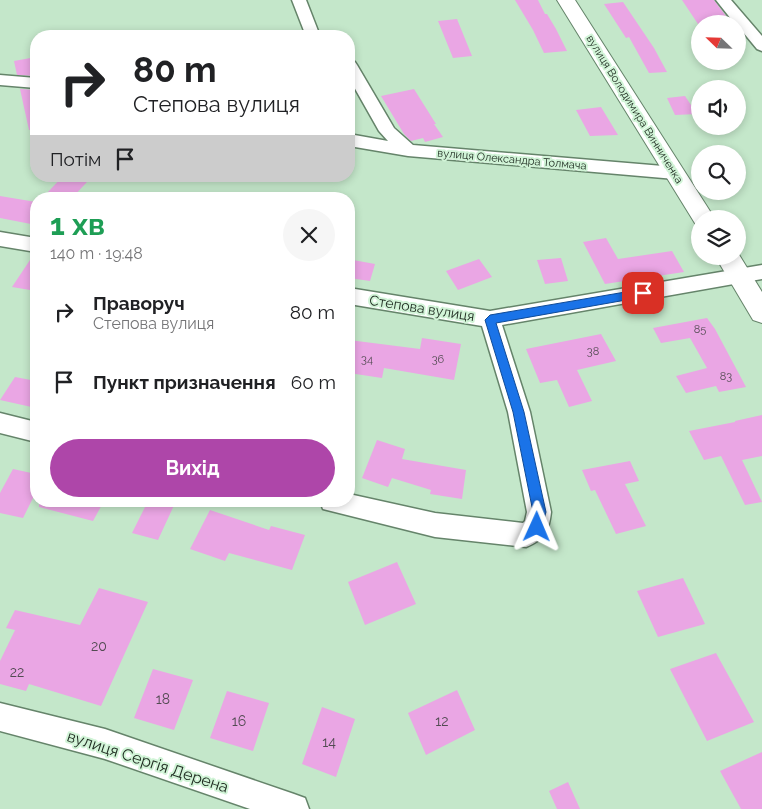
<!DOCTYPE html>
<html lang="uk">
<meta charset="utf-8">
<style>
:root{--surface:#fff;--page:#f6f6f6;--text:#202124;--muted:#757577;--accent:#ae46a9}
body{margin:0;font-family:Raleway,sans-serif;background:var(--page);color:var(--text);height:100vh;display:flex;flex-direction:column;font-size:19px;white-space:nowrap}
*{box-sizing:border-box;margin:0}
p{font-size:16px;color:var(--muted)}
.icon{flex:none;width:28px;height:28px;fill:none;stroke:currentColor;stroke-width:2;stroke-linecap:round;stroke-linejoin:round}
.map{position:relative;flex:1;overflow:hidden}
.drawer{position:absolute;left:30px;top:192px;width:325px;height:315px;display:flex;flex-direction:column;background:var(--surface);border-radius:20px;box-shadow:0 2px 8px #0003}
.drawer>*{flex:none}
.guide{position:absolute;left:30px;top:30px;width:325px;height:152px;border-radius:20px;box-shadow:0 2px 8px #0003;background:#fff;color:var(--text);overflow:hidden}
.needle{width:32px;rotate:293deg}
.fabs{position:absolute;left:691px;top:15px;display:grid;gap:10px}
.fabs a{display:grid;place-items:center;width:55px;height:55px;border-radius:50%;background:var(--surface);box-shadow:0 2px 8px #0003;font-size:25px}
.pin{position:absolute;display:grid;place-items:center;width:42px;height:42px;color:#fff;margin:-21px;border-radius:10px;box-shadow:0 2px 8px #0006}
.me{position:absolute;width:55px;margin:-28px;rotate:1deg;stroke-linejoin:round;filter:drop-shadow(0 0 4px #0008)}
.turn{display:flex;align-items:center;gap:18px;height:105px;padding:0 20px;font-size:22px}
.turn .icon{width:65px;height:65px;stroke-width:2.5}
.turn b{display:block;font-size:35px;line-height:42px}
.then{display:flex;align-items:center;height:48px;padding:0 20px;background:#0003;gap:10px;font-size:19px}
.round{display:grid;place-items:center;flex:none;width:52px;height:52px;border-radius:26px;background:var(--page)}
.summary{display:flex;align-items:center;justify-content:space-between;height:85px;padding:0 20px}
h1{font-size:30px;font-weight:700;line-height:38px;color:#1e9e55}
.button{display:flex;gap:10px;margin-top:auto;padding:10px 20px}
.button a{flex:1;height:58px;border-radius:30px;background:var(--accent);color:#fff;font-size:20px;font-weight:700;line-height:58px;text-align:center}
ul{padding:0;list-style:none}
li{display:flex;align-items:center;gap:15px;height:70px;padding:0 20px}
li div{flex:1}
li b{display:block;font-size:19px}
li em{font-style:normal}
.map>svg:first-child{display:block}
.building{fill:#eaa6e4}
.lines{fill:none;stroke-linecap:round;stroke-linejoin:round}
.street-casing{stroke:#65846a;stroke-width:3}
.secondary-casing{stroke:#65846a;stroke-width:2}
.street{fill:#fff;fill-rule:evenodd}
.secondary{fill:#fff;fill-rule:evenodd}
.route{fill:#1a73e8;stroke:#114b97}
.labels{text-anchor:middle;stroke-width:4;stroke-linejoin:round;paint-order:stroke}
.far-street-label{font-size:11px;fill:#202d22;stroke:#d1f4d7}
.number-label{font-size:11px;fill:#524b52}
.street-label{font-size:14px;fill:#202d22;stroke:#d1f4d7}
.near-number-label{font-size:14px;fill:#524b52}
.near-street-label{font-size:16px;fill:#202d22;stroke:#d1f4d7}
</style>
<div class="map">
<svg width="762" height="809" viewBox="0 0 762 809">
<rect width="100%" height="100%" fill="#c4e7ca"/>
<path class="building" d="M515 0H538L545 14H547L556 29 567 51 544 53 533 30Z
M682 0H714L732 24H698Z
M623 2 654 48 667 72 649 73 629 37 626 38 604 4Z
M457 19 472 56 453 58 438 21Z
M36 57V76L17 75 14 61Z
M20 89 36 90V130H29Z
M414 89 436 124H434L443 137 425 142 423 138 411 141 404 134 381 96Z
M685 96 697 114 675 115 667 98Z
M601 107 618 135 590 136 576 110Z
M63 176H68L87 182 71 199 48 192Z
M0 196 36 202V225L0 218Z
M606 238 618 259 672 251 684 272 605 284 583 242Z
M34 254H36V291L12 287Z
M561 258 568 281 545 284 537 260Z
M479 259 492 277 458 290 446 271Z
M353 260 375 264 370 281 349 278Z
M707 318 715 329 746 387 719 392 716 386 686 393 676 376 707 368 690 338 661 343 653 328Z
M601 334 616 361 577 370 592 401 569 407 557 380 540 383 526 349Z
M422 338 461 344 454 380 384 368 382 378 349 373V340L420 349Z
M15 377 36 381V408L0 400Z
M762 415V456L742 460 762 502 745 505 721 456 704 460 689 431 735 422V421Z
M377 440 405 449 402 459 466 470 462 499 430 494 431 490 392 478 388 487 362 478Z
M630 461 639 481 625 484 646 526 616 534 595 490 591 491 582 470Z
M13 469 36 474V492L23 518 0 513V493Z
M39 501H104L93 521 39 507Z
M148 501H176L158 540 132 533Z
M210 510 269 530 271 526 305 535 292 570 229 553 225 561 190 549Z
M397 562 416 604 365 625 348 582Z
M683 578 705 624 658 637 637 591Z
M99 588 148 602 101 706 29 684 26 691 0 684V661L15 630 6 628 15 610 80 625Z
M716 653 754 722 707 741 670 669Z
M153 669 193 680 174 730 134 718Z
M457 690 475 730 426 755 408 713Z
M227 691 269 703 253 751 210 738Z
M322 707 355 719 336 777 302 764Z
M762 752V809H741L720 771Z
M568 782 580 809H557L549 791Z"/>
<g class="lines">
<defs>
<path id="street" d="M292 0H306L320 36H306Z
M716 0H731L762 36V51L757 49 738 26V24H735Z
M349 60 355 62 357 65 394 128 413 145 675 167 681 169 684 173 681 177 675 179 408 156 349 146V134L388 141 379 131 349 78Z
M0 75 36 78V88L0 85Z
M0 232 36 238V252L0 246Z
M762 265V279L502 325 530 412 551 512C549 531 544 540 526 547L435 537 323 509 320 501H349V494L435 513 523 523 525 521 527 512 508 412 482 326 349 304V288L490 311Z
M0 413 36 422V442L0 433Z
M0 703 105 729 294 794 305 798 309 809H250L105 759 0 731Z"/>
<path id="secondary" d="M557 0H575L715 219H700V226L696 225Z
M738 253 762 292V323L753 320 715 256H738Z"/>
</defs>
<use href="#street" class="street-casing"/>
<use href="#secondary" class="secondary-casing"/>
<use href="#street" class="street"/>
<use href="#secondary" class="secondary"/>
</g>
<path class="route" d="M643 289 648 293 643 297 496 323 524 412 546 512 541 531 537 533 532 531 530 527 533 512 513 412 485 320 490 315Z"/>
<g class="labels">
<g class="far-street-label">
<text transform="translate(635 109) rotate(58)" y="4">вулиця Володимира Винниченка</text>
<text transform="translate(512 159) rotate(5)" y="4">вулиця Олександра Толмача</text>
</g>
<g class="number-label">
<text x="700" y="333">85</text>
<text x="593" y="355">38</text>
<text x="367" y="363">34</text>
<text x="438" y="363">36</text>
<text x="726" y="380">83</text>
</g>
<g class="street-label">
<text transform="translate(422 308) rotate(9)" y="5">Степова вулиця</text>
</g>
<g class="near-number-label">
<text x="99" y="651">20</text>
<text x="17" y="677">22</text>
<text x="163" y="704">18</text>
<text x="239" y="726">16</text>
<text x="442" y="726">12</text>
<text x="329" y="747">14</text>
</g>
<g class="near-street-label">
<text transform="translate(148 761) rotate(18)" y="6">вулиця Сергія Дерена</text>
</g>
</g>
</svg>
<div class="fabs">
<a><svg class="needle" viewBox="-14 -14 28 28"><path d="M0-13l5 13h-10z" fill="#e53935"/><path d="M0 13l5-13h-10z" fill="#757577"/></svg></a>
<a><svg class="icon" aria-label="sound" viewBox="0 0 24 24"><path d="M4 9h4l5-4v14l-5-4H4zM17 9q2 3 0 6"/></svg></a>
<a><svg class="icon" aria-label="search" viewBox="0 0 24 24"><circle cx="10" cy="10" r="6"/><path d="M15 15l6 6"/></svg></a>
<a><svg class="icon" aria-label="layers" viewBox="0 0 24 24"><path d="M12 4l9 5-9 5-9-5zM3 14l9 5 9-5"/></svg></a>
</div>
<div class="pin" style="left:643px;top:293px;background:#d93025"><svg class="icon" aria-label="arrive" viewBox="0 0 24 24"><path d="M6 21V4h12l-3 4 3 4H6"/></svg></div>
<svg class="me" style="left:537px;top:527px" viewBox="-20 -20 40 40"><path d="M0-17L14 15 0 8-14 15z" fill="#1a73e8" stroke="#fff" stroke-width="4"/></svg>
<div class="guide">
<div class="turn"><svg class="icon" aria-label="right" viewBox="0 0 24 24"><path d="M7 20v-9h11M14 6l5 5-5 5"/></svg><div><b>80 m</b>Степова вулиця</div></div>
<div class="then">Потім<svg class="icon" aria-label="arrive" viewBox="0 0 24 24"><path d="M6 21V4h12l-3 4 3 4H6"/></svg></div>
</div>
<section class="drawer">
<div class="summary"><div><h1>1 хв</h1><p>140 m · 19:48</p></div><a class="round"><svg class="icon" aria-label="close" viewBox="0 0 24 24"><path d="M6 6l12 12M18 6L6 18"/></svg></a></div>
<ul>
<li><svg class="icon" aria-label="right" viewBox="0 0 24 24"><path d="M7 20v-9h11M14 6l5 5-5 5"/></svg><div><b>Праворуч</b><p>Степова вулиця</p></div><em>80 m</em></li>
<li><svg class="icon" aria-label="arrive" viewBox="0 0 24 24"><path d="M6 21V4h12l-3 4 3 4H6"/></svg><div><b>Пункт призначення</b></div><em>60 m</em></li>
</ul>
<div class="button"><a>Вихід</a></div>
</section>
</div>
